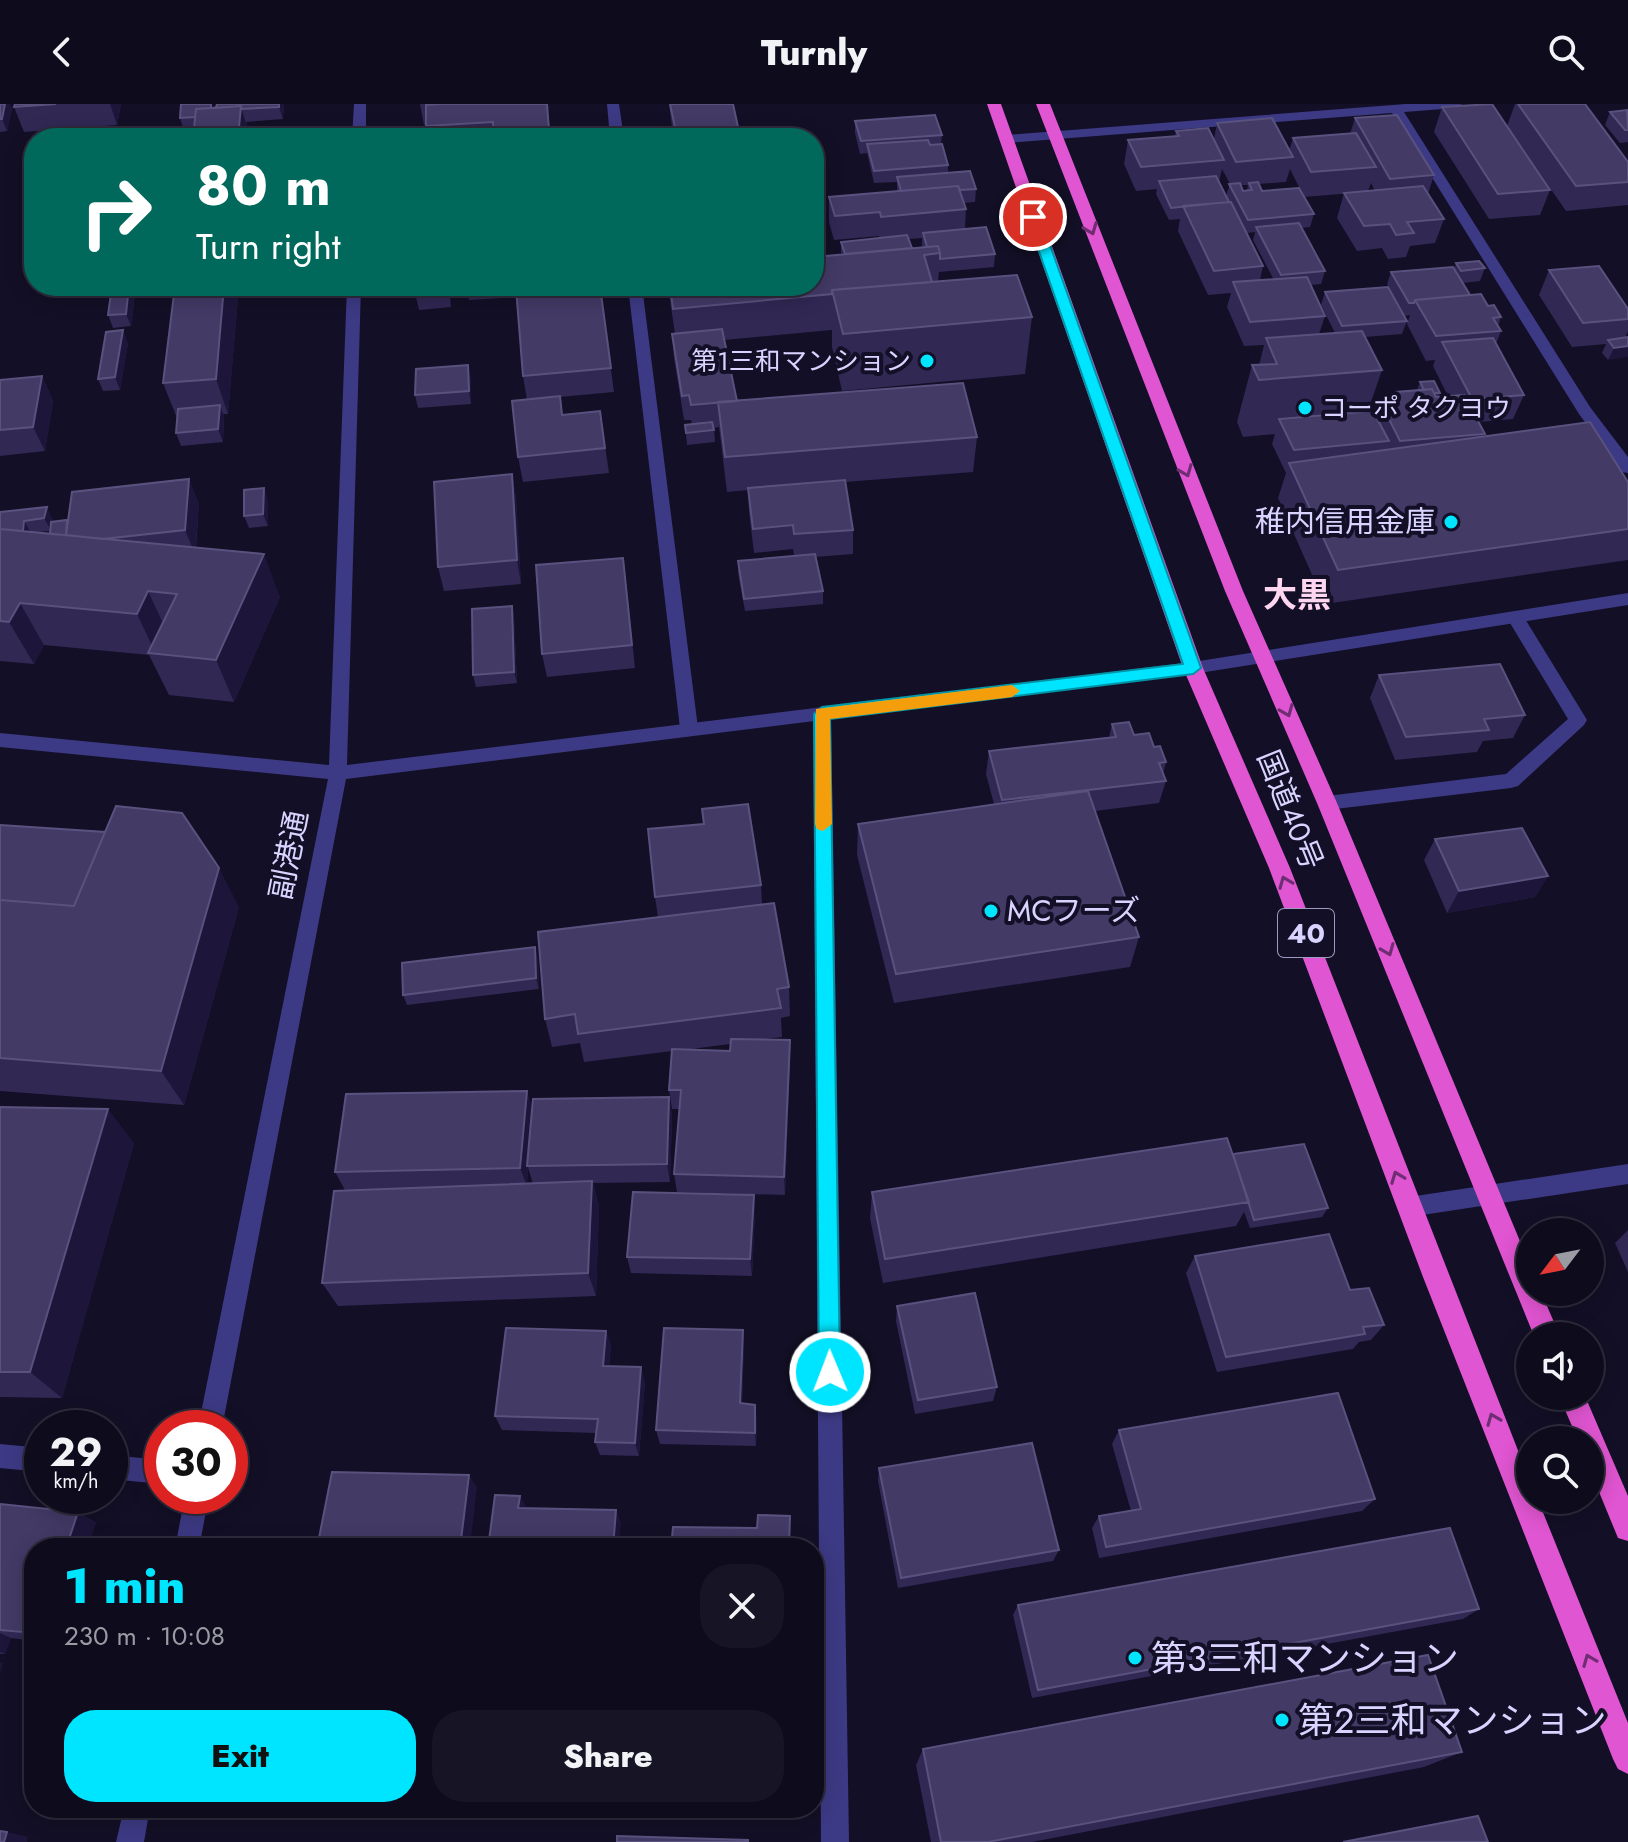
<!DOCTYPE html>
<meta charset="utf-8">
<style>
:root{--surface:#0e0b1c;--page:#171425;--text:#f1f3f6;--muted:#9b9ba3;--line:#2e2b3b;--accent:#00e5ff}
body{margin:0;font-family:Jost,"Noto Sans JP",sans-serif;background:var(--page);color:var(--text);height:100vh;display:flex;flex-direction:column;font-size:30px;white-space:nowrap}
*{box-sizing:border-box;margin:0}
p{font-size:26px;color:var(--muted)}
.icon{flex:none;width:44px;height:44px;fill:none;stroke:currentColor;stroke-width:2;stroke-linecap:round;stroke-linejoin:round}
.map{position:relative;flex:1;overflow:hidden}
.drawer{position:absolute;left:24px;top:1434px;width:800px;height:280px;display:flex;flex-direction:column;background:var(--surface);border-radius:32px;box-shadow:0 4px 20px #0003,0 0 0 2px var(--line)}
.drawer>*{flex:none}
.guide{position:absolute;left:24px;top:24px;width:800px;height:168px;border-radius:32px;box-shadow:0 4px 20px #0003,0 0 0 2px var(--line);background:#00695c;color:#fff;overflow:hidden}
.needle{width:52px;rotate:238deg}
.tools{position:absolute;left:1516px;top:1114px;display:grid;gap:16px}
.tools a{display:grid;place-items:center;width:88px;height:88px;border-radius:50%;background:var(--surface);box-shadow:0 4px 20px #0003,0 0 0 2px var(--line);font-size:40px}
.speed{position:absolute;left:24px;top:1306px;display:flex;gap:16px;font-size:40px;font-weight:700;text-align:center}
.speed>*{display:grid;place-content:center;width:104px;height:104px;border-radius:50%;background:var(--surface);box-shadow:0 4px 20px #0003,0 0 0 2px var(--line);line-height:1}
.speed small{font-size:20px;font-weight:400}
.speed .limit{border:12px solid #d22;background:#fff;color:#111}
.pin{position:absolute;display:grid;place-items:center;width:68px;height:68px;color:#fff;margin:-34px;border:4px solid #fff;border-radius:50%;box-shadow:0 2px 8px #0007}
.me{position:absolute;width:88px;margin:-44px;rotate:359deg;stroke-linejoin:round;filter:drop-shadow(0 0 6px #0008)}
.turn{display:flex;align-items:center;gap:28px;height:168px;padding:0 40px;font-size:36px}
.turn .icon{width:104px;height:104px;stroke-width:2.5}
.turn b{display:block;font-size:56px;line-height:68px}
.round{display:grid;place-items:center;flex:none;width:84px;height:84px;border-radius:32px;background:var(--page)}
.headline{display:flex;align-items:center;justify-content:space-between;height:136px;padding:0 40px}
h1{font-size:48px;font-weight:800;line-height:60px;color:var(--accent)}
.action{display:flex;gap:16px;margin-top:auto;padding:16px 40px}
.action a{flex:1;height:92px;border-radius:32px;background:var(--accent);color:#111;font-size:32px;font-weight:800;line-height:92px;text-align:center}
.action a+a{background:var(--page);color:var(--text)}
header{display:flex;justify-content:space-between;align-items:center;height:104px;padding:0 40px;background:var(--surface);font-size:36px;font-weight:800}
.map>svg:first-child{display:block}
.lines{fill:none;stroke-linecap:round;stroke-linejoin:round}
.service{fill:#3d3a85;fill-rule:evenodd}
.minor{fill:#3d3a85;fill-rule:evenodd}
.tertiary{fill:#3d3a85;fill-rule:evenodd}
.trunk{fill:#e055d1;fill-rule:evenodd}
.wall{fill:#312854;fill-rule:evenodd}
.shaded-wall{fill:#1d163a}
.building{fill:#433a66;stroke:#5a527e;stroke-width:2}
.oneway{stroke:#6f2e73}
.route{fill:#00e5ff;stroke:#0095a6;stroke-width:2}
.slow{fill:#f59e0b}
.poi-dot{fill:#00e5ff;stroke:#130f26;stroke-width:3}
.labels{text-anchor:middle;stroke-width:8;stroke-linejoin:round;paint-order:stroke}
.far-poi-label{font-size:26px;fill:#d9d4ff;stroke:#130f26;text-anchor:end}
.shield{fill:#130f26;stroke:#9e99be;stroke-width:2}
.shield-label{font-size:28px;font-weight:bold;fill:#d9d4ff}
.poi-label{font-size:30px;fill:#d9d4ff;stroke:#130f26;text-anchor:end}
.street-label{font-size:30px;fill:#d9d4ff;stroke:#130f26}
.quarter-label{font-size:34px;font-weight:bold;fill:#ffd6f0;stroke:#130f26}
.near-poi-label{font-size:36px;fill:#d9d4ff;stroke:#130f26;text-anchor:start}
</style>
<header><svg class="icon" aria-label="back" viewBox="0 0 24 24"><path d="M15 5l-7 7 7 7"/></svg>Turnly<svg class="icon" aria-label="search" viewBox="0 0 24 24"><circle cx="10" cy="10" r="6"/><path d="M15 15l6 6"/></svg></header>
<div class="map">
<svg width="1628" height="1738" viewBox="0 0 1628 1738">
<rect width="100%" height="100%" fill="#130f26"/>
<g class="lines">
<path class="service" d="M1516 508 1522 510 1584 611 1587 616 1584 621 1518 682 1511 684 1327 706 1320 704 1318 699 1327 692 1506 670 1568 615 1507 514Z
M1628 1060V1080L1409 1113 1401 1110 1398 1103 1401 1096 1409 1093Z"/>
<path class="minor" d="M607 0H619L624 34H610Z
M1406 0H1462L1456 4 1404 8 1590 303 1628 353V369L1622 368 1579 310 1392 9 1006 39 999 35 1006 31Z
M628 182H642L698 624 689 631 680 624Z
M822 603 831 610 849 1738H821L813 610Z
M0 1340 42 1344V1368L0 1364Z
M110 1351 162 1356V1380L110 1375Z"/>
<path class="tertiary" d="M354 0H366V34H352Z
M347 182H361L347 661 1193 558 1628 489V501L1193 570 346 675 222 1324H198L328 675 0 643V629L329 661Z
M185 1392H209L199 1444H175Z
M124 1704H150L144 1738H116Z"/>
<path class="trunk" d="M987 0H1001L1203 564 1290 764 1530 1377V1396H1538L1628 1619V1670L1618 1665 1613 1655 1423 1173 1269 764 1183 564Z
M1036 0H1050L1243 487 1337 699 1530 1161V1188H1541L1560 1232H1534L1317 699 1225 487Z
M1559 1292H1585L1628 1392V1437L1618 1434 1590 1366V1336H1578Z"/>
</g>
<path class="wall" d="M0 0 12 4 7 27 0 28Z
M15 0H121L117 21 24 28 14 3Z
M284 0 283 15 246 18 250 34 194 26 184 27 180 14 215 4Z
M420 0H547L550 26 584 34H429L426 20 424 21Z
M669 0H733L740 34H639L672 23Z
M1515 0H1585L1628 58V101L1566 107 1507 22Z
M1442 3 1550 86 1540 111 1489 115 1434 28Z
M1628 6V38L1620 39 1605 21 1610 8Z
M1355 14 1434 71 1428 90 1444 115 1435 139 1410 142 1406 153 1388 155 1382 144 1357 147 1337 114 1344 89H1352L1304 93 1290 65 1286 78 1258 80 1262 87 1314 110 1310 123 1301 124 1325 167 1321 180 1310 181 1325 212 1319 230 1335 229 1321 201 1325 188 1407 217 1402 230 1365 233 1382 266 1368 307 1376 311 1380 297 1393 296 1396 288 1417 286 1420 278 1440 289 1438 293 1448 292 1433 262 1435 256 1426 257 1407 220 1410 211 1405 212 1387 180 1391 168 1454 165 1456 159 1485 164 1480 177 1463 179 1470 191 1488 202 1501 213 1498 222 1501 227 1496 240 1524 291 1513 315 1479 318 1485 330 1484 332 1628 378V456L1325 500 1278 394 1286 369 1272 340 1275 330 1243 333 1237 318 1252 261H1259L1264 241 1244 242 1227 203 1231 189 1208 191 1178 127 1180 115 1169 116 1156 90 1157 85 1136 87 1124 60 1128 36 1175 32 1176 27 1214 35 1217 19 1289 47 1293 34 1350 30ZM1222 65 1230 80 1226 92 1219 78ZM1371 79 1375 87H1368ZM1241 81H1248L1247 86 1243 87ZM1255 128 1253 136 1274 176H1260L1263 162 1247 129Z
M855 17 942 31 941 40 948 61V69L976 85 975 98 964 99 966 105 965 125 995 150 994 163 939 168 938 177 1032 213 1025 270 842 287 832 243V226L724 236 737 297 977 333 973 368 845 378 853 426V450L815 453 823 487V500L745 507 738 469V457L794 452 793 445 754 449 749 408 748 386 727 388 719 323 714 324 715 338 687 341 685 321 692 320 691 316H684L674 254 672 230H675L668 182H814L841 151V138L879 134V132L834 136 829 118V93L897 87V78L874 79 867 49 860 50 855 29ZM922 134V143L912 144 909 135Z
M1549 166 1628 205V227L1625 234 1608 256 1602 249 1606 240 1572 243 1539 191Z
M136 182 131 222 113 224 108 211Z
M239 182 228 310H223L224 313 223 338 181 342 176 329 177 314 163 279Z
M450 182 451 203 419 206 416 193Z
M466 182H524V184L600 182 614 288 560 293 563 311 600 307 609 369 523 378 518 353 527 296 523 272 516 193 469 196Z
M128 239 120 286 103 287 98 275Z
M42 272 53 297 45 347 0 352V276Z
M471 274V300L418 304 415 291Z
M512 370 516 394 521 480 444 487 438 463Z
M268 396V422L249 424 244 412Z
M199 399 196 444 280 493 234 598 169 591 149 551 44 541 34 560 0 557V408L53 416 52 418H68ZM51 427 50 430 36 428Z
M626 477 635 564 547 573 542 550Z
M512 502 514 514 517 579 476 583 473 571Z
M1379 571 1525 611 1513 634 1483 637 1477 648 1395 656 1370 594Z
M1112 620 1154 643 1166 658 1163 670 1166 677 1159 699 1095 707 1139 833 1130 863 894 899 857 751 858 720 994 700 986 670 989 647 1109 633Z
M0 721 239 803 184 1001 0 987Z
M1435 735 1548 772 1535 793 1447 809 1424 756Z
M761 781 762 800 789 883 790 912 781 914 782 933 765 935 790 955 785 1091 677 1088 674 1070 679 1005H672L669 986 672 947 584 958 580 939 552 943 545 915 658 813 655 793ZM730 940V947L684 946Z
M538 853 539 885 407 901 403 891Z
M669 993 672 1012 670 1078 593 1079 599 1103 596 1192 338 1202 322 1179 414 1084 345 1086 335 1068 532 1004ZM528 1064 533 1080H527Z
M0 1003 134 1039 62 1294 0 1293Z
M1233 1050 1328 1104 1322 1113 1250 1124 1244 1108 1236 1122 883 1179 870 1114 872 1088Z
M754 1091 755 1108 752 1172 631 1169 627 1153Z
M1628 1126V1168L1615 1139Z
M1195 1152 1350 1186 1384 1221 1371 1236 1359 1238 1353 1245 1217 1268 1186 1169Z
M897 1202 997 1283 993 1297 915 1310 896 1217Z
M743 1226 744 1242 742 1299 757 1315 756 1342 660 1340 656 1326Z
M606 1227 611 1242 609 1262 645 1278 639 1352 600 1351 595 1338 596 1329 502 1326 495 1312Z
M1119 1326 1375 1395 1362 1407 1099 1454 1092 1424 1099 1412 1131 1407 1112 1340Z
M879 1364 1059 1446 1053 1457 898 1484 878 1377Z
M0 1400 78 1408 96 1419 34 1444V1537L11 1534 5 1550H0Z
M1018 1501 1479 1505 1463 1515 1032 1594 1013 1511Z
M923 1645 1462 1648 1424 1663 1032 1738H931L916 1661Z"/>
<path class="shaded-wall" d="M5 0H10L12 4 7 27 2 15Z
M110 0H121L117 21Z
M279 0H284L283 15 279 3Z
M241 2 250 34H238Z
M129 182H136L131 222 126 210Z
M224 182H239L228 310 216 275Z
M448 182H450L451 203 449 190Z
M123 226 128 239 120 286 115 273Z
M1628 242V253L1608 256 1614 244Z
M468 261 471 274V300L469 287Z
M42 272 53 297 45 347 33 323Z
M220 301 224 313 223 338 218 325Z
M512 370 516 394 521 480 517 456Z
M189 375 199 399 195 450 185 426Z
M264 384 268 396V422L263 410Z
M47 403 53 416 51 427 44 414Z
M24 417 31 429 21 434Z
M264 450 280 493 234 598 216 556Z
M148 487 168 530 156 550 137 510Z
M20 499 44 541 34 560 9 518Z
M512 502 514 514 517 579 514 568Z
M219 764 239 803 184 1001 161 967Z
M1548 772 1535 793 1447 809 1459 787Z
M535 843 538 853 539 885 536 874Z
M790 936V955L785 1091 784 1073Z
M527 987 533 1006 527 1082 520 1064Z
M669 993 672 1012 670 1078 667 1060Z
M108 1005 134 1039 62 1294 30 1268Z
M592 1077 599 1103 596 1192 588 1169Z
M754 1091 755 1108 752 1172 750 1155Z
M743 1226 744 1242 741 1313 740 1299Z
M606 1227 611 1242 607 1276 603 1262Z
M641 1263 645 1278 639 1352 635 1339Z
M755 1301 757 1315 756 1342 755 1329Z
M469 1371 477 1383 470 1444H460Z
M520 1392 527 1404H518Z
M616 1406 621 1418 619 1444H613Z
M78 1408 96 1419 88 1444H66Z
M0 1529 11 1534 5 1550 0 1548Z
M0 1558 3 1559 0 1570Z
M7 1728 28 1733 27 1738H4Z"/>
<path class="building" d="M0 0H5L2 15H0Z
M15 0H56L14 3Z
M181 0H211V4L196 5 195 13 180 14Z
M217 0H279V3L242 5 241 2 216 4Z
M439 0H547L549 26 583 24 584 34H494L493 18 426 22V1Z
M670 0H733L740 32 711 34H639L638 26 675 23Z
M1492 0 1550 86 1498 90 1442 3Z
M1518 0H1585L1628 58V78L1576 82Z
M241 2 238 34H193L196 5Z
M1627 6 1628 26H1625L1610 8Z
M935 11 942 31 861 37 855 17Z
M1397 11 1434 71 1390 75 1355 14Z
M1272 14 1293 53 1236 58 1217 19Z
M1208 24 1224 56 1141 63 1128 36 1179 32 1176 27Z
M1356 29 1376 63 1311 68 1293 34Z
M928 36 930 41 942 40 948 61 874 67 867 40Z
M970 67 976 85 960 86 958 82 901 87 897 73Z
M1216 72 1229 98 1171 104 1159 77Z
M1258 78 1262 87 1299 84 1314 110 1248 116 1229 80 1240 79 1243 87 1252 86 1249 79Z
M958 82 966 105 881 113 880 108 835 112 829 93Z
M1423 82 1444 115 1407 118 1414 129 1396 131 1390 120 1364 122 1344 89Z
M1231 98 1263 162 1214 167 1183 102Z
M1299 119 1325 167 1281 171 1256 123Z
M986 123 995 150 940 155V149L938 142 927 143 923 129Z
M907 131 912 144 845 150 841 138Z
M938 142 940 149 924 151 932 178 832 186V190L673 205 670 182H814V153Z
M1479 157 1485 164 1461 167 1456 159Z
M1599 162 1628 205V215L1583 219 1549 166Z
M1453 163 1470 191 1415 196 1414 199H1409L1391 168Z
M1017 171 1032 213 843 230 832 186Z
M1307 173 1325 212 1250 218 1233 178Z
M112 182H129L126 210 108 211Z
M175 182H224L216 275 163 279Z
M416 182H448L449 190 416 193Z
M542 182H600L611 264 523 272 516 184Z
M1388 183 1407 217 1342 222 1325 188Z
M1481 190 1488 202 1494 201 1501 213 1493 214 1501 227 1436 232 1415 196Z
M722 225 737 297 691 301 689 291 682 292 672 230Z
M123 226 115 273 98 275 106 228Z
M1362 227 1382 266 1259 276 1252 261 1277 260 1266 234Z
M1628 233V242L1614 244 1608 236Z
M1493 234 1524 291 1472 295 1442 238Z
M468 261 469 287 415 291 416 265Z
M42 272 33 323 0 326V276Z
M1434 277 1440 289H1434L1432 285 1424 286 1420 278Z
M963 279 977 333 725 353 718 298Z
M1432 285 1436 293 1464 291 1485 330 1400 337 1380 297 1399 295 1396 288Z
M560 292 562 311 600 307 605 344 518 353 512 297Z
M220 301 218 325 176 329 178 305Z
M1373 307 1389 337 1294 346 1279 315Z
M712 318 714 326 686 329 685 321Z
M1590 318 1628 378V425L1338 466 1289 359Z
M512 370 517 456 438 463 434 378Z
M189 375 185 426 103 435 66 431 72 388Z
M845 376 853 426 794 430 793 421 753 425 748 384Z
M264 384 263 410 244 412V386Z
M47 403 44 414 24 417 23 427 0 425V408Z
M67 416 66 431 50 430 51 418Z
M0 425 264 450 216 556 148 549 177 490 148 487 137 510 20 499 9 518 0 517Z
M815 450 823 487 744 495 738 457Z
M623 454 632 541 542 550 536 461Z
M512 502 514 568 473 571 472 505Z
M1500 560 1525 611 1484 615 1489 626 1406 633 1379 571Z
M1129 618 1134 631 1149 629 1154 643 1160 642 1166 658 1159 659 1166 677 1002 696 989 647 1116 633 1112 620Z
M1088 687 1139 833 896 870 858 720Z
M748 700 761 781 655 793 648 725 704 720 702 705Z
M116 702 182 709 219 764 161 967 0 954V796L74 802Z
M0 721 105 728 74 802 0 796Z
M1522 724 1548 772 1459 787 1435 735Z
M774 799 789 883 777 885 781 904 578 930 575 910 545 915 538 828Z
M535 843 536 874 403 891 402 859Z
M731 935 790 936 784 1073 674 1070 681 986H669L672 945 730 947Z
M527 987 520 1064 335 1068 346 990Z
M669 993 667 1060 527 1062 533 995Z
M0 1003 108 1005 30 1268H0Z
M1227 1034 1249 1098 885 1155 872 1088Z
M1304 1040 1328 1104 1254 1116 1233 1050Z
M592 1077 588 1169 322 1179 334 1087Z
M633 1088 754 1091 750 1155 627 1153Z
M1329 1130 1350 1186 1369 1184 1384 1221 1363 1223 1365 1230 1226 1253 1195 1152Z
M975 1189 997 1283 918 1296 897 1202Z
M506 1224 606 1227 603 1262 641 1263 635 1339 595 1338 598 1315 495 1312Z
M664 1224 743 1226 740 1299 755 1301V1329L656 1326Z
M1338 1289 1375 1395 1106 1443 1099 1412 1141 1405 1119 1326Z
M1032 1339 1059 1446 901 1474 879 1364Z
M332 1368 469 1371 460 1444H317Z
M495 1391 520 1392 518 1404 616 1406 613 1444H488Z
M0 1400 78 1408 66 1444H34V1529L0 1526Z
M758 1411 790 1412 789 1444H671L673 1423 757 1424Z
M1450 1424 1479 1505 1038 1586 1018 1501Z
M1428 1551 1462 1648 988 1738H941L923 1645Z
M1478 1712 1488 1738H1343Z
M0 1727 7 1728 4 1738H0Z
M617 1732 748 1736V1738H617Z"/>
<defs><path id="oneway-chevron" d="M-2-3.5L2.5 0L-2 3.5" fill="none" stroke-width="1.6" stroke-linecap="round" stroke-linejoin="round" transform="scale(2)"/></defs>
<g class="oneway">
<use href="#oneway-chevron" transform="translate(1091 125) rotate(69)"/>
<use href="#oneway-chevron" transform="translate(1186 367) rotate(68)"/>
<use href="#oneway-chevron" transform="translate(1287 607) rotate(68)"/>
<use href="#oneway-chevron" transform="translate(1285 778) rotate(-112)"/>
<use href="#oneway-chevron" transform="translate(1388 846) rotate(68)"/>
<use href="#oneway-chevron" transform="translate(1397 1073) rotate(-111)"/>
<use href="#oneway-chevron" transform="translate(1493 1315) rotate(-112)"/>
<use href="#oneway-chevron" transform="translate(1589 1556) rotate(-112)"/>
</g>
<path class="route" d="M1029 111 1040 113 1201 564 1193 570 830 615 840 1268 837 1275 830 1278 822 1275 819 1268 814 610 822 603 1183 560 1027 113Z"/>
<path class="slow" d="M1012 581 1020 587 1012 593 830 615 832 720 823 727 817 725 815 720 816 605Z"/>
<g class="poi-dot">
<circle cx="927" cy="257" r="8"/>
<circle cx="1305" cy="304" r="8"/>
<circle cx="1451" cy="418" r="8"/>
<circle cx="991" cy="807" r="8"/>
<circle cx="1135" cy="1554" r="8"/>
<circle cx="1282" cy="1616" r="8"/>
</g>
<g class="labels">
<g class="far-poi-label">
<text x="911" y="266">第1三和マンション</text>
<text x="1321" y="313" text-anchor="start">コーポ タクヨウ</text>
</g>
<rect class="shield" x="1278" y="805" width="56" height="48" rx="6"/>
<g class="shield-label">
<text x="1306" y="839">40</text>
</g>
<g class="poi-label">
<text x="1435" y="428">稚内信用金庫</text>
<text x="1007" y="817" text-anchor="start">MCフーズ</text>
</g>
<g class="street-label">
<text transform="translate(1290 706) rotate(68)" y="10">国道40号</text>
<text transform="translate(289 751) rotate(-79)" y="10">副港通</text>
</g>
<g class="quarter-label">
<text x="1297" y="503">大黒</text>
</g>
<g class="near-poi-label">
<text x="1151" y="1567">第3三和マンション</text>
<text x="1298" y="1629">第2三和マンション</text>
</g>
</g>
</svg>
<div class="tools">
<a><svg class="needle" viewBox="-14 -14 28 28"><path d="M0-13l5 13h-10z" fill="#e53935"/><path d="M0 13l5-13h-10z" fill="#9b9ba3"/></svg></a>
<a><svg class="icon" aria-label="sound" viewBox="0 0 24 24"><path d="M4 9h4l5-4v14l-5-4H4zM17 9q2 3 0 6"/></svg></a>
<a><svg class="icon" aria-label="search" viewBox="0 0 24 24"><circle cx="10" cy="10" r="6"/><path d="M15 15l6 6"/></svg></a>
</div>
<div class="speed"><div>29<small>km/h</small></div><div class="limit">30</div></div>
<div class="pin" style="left:1033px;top:113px;background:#d93025"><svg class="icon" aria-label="arrive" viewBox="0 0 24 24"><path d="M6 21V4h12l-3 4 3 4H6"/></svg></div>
<svg class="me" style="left:830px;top:1268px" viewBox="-20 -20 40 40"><circle r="17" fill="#00e5ff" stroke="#fff" stroke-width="3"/><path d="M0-11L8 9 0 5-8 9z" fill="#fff"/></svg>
<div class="guide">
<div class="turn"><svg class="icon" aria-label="right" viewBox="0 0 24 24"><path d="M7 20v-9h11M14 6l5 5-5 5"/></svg><div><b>80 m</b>Turn right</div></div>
</div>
<section class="drawer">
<div class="headline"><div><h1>1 min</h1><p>230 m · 10:08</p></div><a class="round"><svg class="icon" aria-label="close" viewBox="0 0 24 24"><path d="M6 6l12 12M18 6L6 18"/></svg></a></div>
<div class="action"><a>Exit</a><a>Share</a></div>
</section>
</div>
